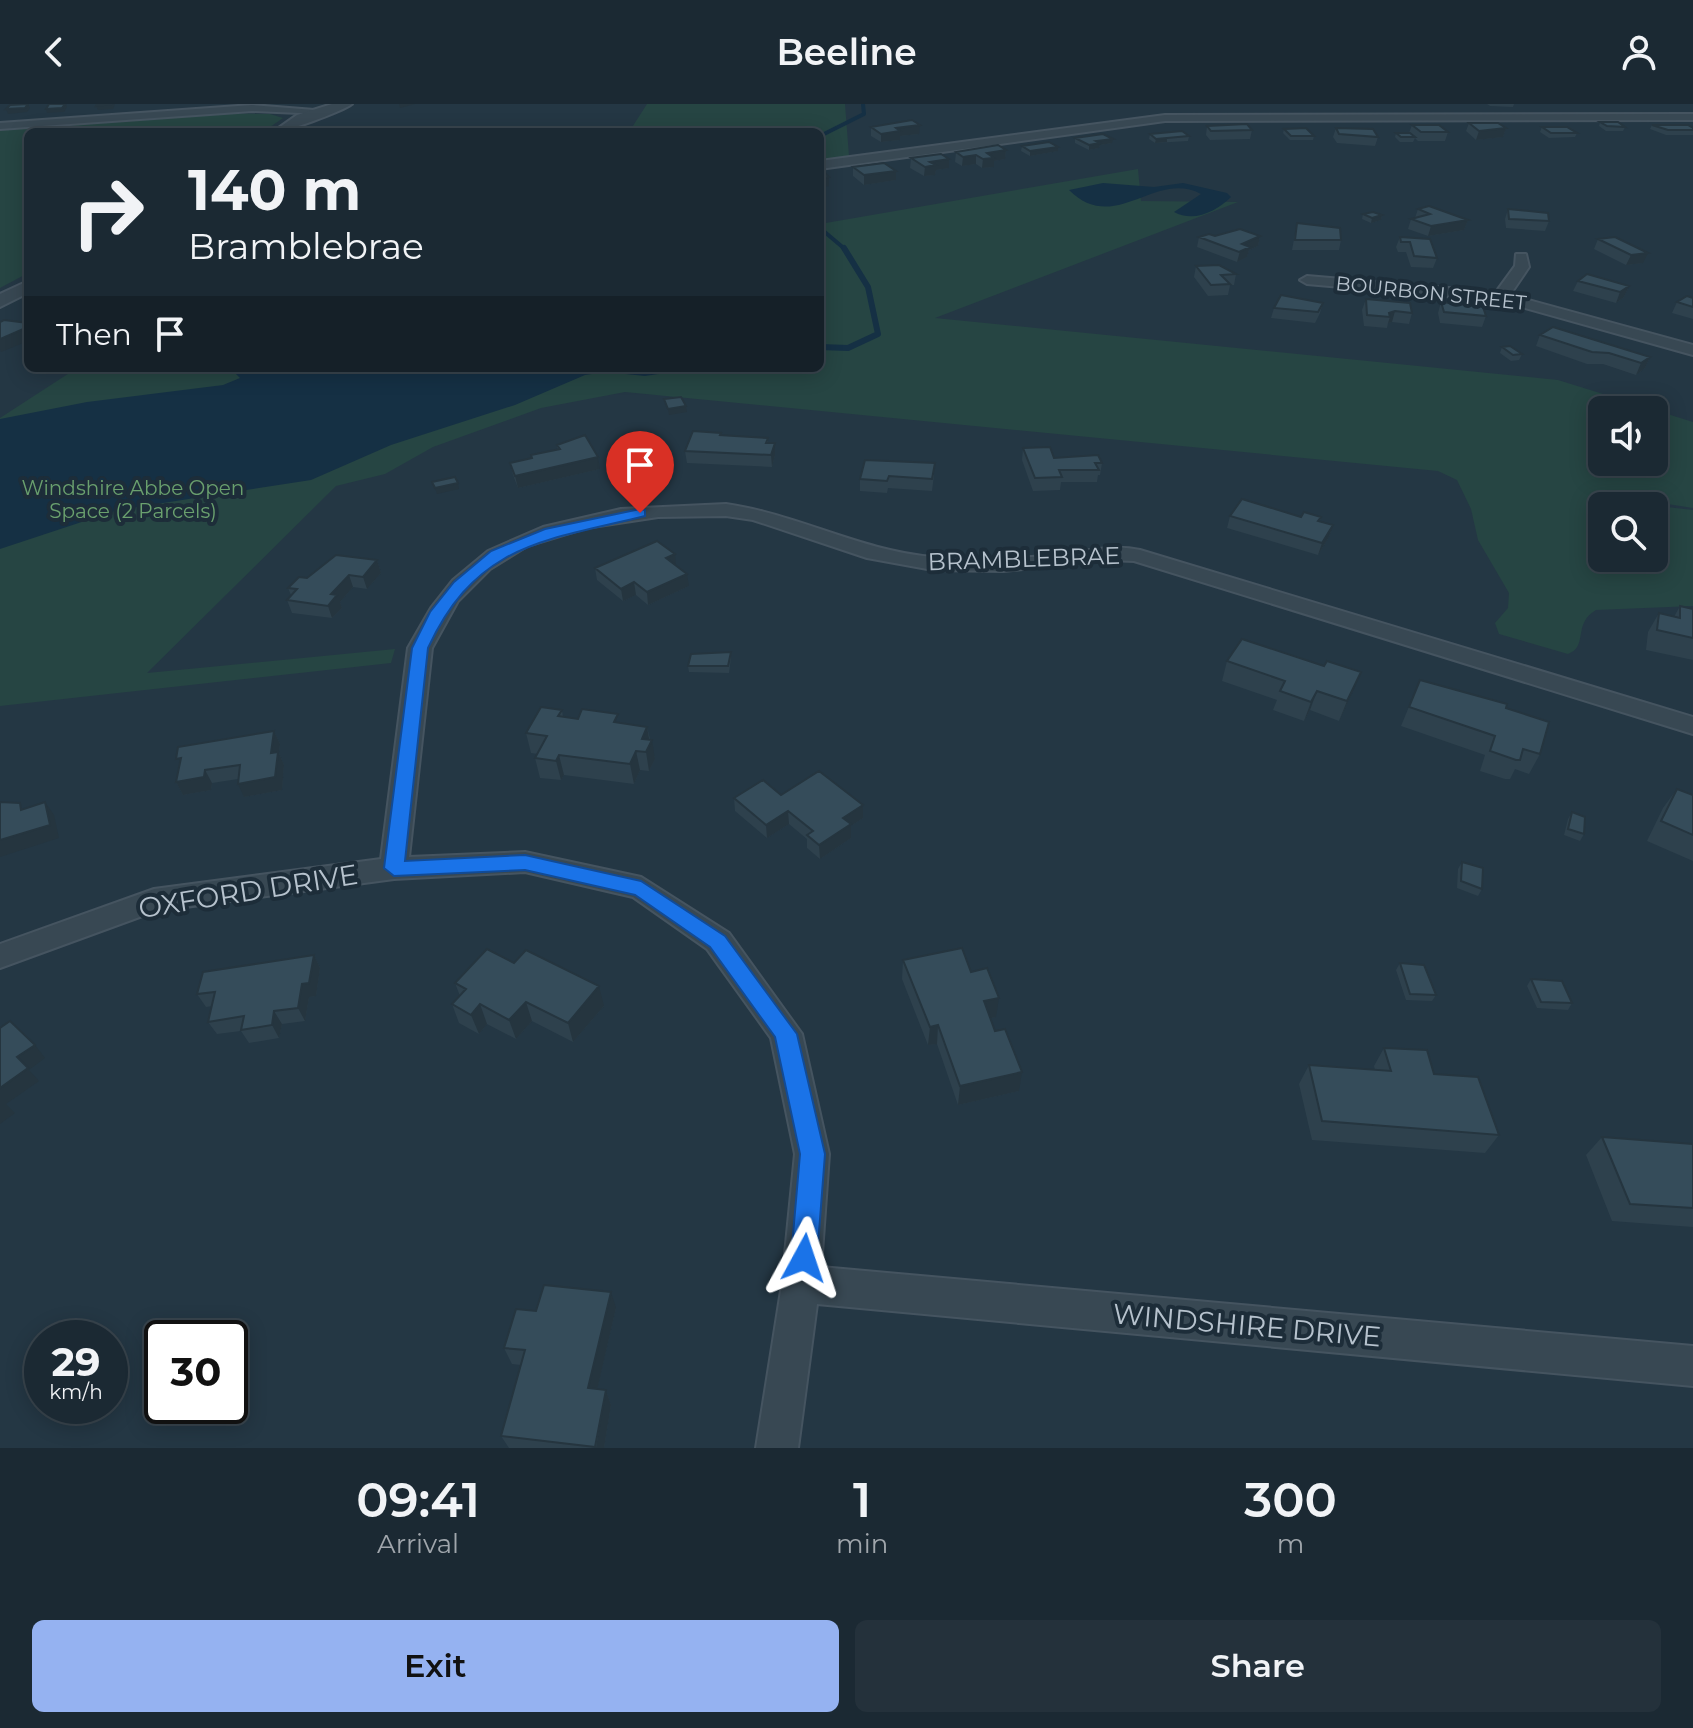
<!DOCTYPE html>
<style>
:root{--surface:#1b2933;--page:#24313b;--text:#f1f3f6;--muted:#a0a6ac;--line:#39454e;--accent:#95b2f1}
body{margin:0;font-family:Montserrat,sans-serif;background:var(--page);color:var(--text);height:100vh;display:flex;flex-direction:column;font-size:30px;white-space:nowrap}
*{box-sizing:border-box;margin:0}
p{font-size:26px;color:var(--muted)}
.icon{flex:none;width:44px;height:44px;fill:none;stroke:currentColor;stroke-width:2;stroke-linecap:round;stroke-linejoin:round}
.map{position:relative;height:1344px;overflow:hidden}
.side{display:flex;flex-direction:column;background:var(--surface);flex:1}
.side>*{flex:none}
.hud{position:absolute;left:24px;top:24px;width:800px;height:244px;border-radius:12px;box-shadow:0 4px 20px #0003,0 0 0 2px var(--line);background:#1b2933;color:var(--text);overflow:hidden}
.tools{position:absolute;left:1588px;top:292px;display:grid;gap:16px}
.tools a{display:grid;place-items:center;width:80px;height:80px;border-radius:12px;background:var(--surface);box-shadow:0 4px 20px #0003,0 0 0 2px var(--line);font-size:40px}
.speed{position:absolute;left:24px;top:1216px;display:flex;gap:16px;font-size:40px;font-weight:700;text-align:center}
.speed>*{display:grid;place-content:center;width:104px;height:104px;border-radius:50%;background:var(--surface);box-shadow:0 4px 20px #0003,0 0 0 2px var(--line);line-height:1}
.speed small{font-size:20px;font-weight:400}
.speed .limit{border:4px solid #111;border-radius:12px;background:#fff;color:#111}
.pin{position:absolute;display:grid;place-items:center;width:68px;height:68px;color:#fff;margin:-82px -34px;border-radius:50% 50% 50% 0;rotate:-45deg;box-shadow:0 0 8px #0007}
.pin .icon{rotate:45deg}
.me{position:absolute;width:88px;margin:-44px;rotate:5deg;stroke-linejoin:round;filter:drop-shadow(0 0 6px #0008)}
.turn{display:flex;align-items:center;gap:28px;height:168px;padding:0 32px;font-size:36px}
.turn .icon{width:104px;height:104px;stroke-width:2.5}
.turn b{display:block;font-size:56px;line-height:68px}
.then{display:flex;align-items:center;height:76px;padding:0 32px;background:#0003;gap:16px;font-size:30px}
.eta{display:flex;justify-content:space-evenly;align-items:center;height:136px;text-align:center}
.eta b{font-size:48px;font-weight:600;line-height:56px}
.primary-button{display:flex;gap:16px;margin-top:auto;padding:16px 32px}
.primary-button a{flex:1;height:92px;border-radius:12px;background:var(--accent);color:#111;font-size:32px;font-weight:600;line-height:92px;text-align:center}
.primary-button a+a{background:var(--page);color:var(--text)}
header{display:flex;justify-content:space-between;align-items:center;height:104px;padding:0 32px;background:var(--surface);font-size:36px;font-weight:600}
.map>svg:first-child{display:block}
.green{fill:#264543;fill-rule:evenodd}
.water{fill:#153044}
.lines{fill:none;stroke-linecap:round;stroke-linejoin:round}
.stream-far1{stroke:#153044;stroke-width:4}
.stream{stroke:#153044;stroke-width:6}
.minor-casing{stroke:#455460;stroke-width:4}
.tertiary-casing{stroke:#455460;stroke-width:4}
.minor{fill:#384853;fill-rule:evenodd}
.tertiary{fill:#384853;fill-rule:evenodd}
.wall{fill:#2e414d}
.shaded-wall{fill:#25353f}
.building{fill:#354c5a;stroke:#25353f;stroke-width:2}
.route{fill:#1a73e8;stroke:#114b97;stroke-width:2}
.labels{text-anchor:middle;stroke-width:8;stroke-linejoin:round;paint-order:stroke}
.far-street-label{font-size:20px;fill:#b6c2cd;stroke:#1d2d39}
.far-park-label{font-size:20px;fill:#6aa06e;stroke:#1d2d39}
.street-label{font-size:24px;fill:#b6c2cd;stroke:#1d2d39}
.near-street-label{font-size:28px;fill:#b6c2cd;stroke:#1d2d39}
</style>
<header><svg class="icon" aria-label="back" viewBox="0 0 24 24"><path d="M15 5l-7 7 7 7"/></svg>Beeline<svg class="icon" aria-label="person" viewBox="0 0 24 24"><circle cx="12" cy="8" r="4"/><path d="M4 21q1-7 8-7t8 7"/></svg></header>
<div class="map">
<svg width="1693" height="1344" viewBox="0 0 1693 1344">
<rect width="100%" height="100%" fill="#243744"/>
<path class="green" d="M647 0H845L849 52 820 56V28H629Z
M215 9 270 10 283 14 263 28H28V169L0 184V25Z
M1138 65 1141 97 1238 98 935 214 1558 276 1693 318V404L1610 391 1640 400 1693 406V502L1596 506C1572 520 1589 542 1568 550L1499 530 1495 519 1508 504 1509 489 1478 436 1471 405 1457 376 1438 367 625 288 541 304 433 343 385 370 336 382 147 569 395 545 391 559 0 602V314L77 264H820V120ZM1602 306H1654V358H1602ZM1602 402H1654V454H1602Z"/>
<path class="water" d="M1103 79 1154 83 1183 79 1227 89 1231 93C1217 107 1194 119 1174 108L1201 90C1155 65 1115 132 1069 86Z
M230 264H699L645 272 606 268 585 271 515 301 391 341 311 376 118 406 0 445V315L87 298 223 281 240 274Z"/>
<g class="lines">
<path class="stream-far1" d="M820 32 864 10 863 0
M820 124 846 146"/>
<path class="stream" d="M820 243 848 244 878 230 868 183 844 144"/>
<defs>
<path id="minor" d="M252 1 327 7 322 10 252 7 0 25V19Z
M1693 10V16L1165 17 820 65V57L1165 11Z
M1516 150H1526L1529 163 1510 191 1693 241V251L1500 197 1307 180 1300 176 1307 172 1496 188 1515 162Z
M726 400C797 410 861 447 933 453 973 457 1014 455 1055 451 1084 448 1111 440 1140 446L1693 613V630L1134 457 1108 456 1003 467 933 466 867 454 753 416 726 412 658 413 586 424 527 442 490 465 458 497 432 544 409 753 525 748 641 773 729 829 802 930 829 1050 821 1163 1693 1242V1282L817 1200 798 1344H756L782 1180 795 1050 771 934 707 845 633 793 525 768 394 775 156 807 0 864V840L154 785 381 755 408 544 431 504 453 476 488 447 543 423 621 405Z"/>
<path id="tertiary" d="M332 0H352C341 8 286 28 273 28L297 11Z
M28 177V189L0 203V190Z"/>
</defs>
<use href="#minor" class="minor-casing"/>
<use href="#tertiary" class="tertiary-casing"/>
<use href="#minor" class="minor"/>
<use href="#tertiary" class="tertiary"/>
</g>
<path class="wall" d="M1487 0H1514L1513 3 1490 2Z
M1600 18 1625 23 1623 27H1606L1599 22Z
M1469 19 1506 24 1503 33 1476 36 1466 27Z
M1412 21 1448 28 1445 37H1418L1415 34 1413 38H1400L1395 33 1396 29H1409Z
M1652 21 1693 24V31H1666L1650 25Z
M1207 22 1252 26 1250 35 1210 36 1206 31Z
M871 23 919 30 900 32V36L881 38 871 32Z
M1542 23 1577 29 1575 33 1549 34 1540 28Z
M1336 24 1378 33 1375 42 1337 39 1333 33Z
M1284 25 1314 32 1313 36H1290L1283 29Z
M1150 30 1189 32 1188 37 1155 39 1149 35Z
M1075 34 1112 39 1100 41 1099 44 1089 46 1075 39Z
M1022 42 1058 43V47L1030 52 1021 47Z
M1006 46 1005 55 994 57V63L982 64 976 60 962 62 955 58 956 48Z
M911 54 949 55V64L936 66 935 71 924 72 910 64Z
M853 63 896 76 864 81 853 72Z
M1418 105 1468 116 1464 126 1428 132 1408 125 1411 115 1415 114Z
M1508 105 1549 117 1545 127 1506 124 1505 115Z
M1363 110 1382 111 1381 116 1371 119 1362 115Z
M1297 119 1341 136 1339 146H1292Z
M1260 132 1258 142 1249 146 1247 153 1237 158 1197 143 1199 133Z
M1400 133 1437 154 1433 164 1411 163 1406 148H1398L1396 143Z
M1615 133 1643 159 1626 161 1594 145 1598 135Z
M1196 162 1236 170 1234 181H1230L1228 191 1208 192 1194 173Z
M1578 177 1629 182 1624 193 1616 199 1573 187Z
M1693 194V215L1672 209 1677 198Z
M1366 195 1412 209 1409 220 1392 218 1388 219 1387 224 1364 222 1362 206Z
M1441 198 1486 212 1482 223 1440 219 1438 209Z
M1323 199 1320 209 1315 219 1271 214 1274 204Z
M1540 231 1650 253 1645 264 1636 271 1603 260H1587L1536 242Z
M1502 243 1522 250 1519 256 1511 257 1500 249Z
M721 329V332L768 334V339H775V351L772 363 687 359 685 347Z
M557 341 600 365 518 384 513 371 510 359 531 355V351L558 346Z
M1023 344 1054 354 1102 359 1100 371H1098L1097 378H1061L1060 386 1033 387 1022 356Z
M865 356 934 371 932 387 888 384 887 389 860 387V375Z
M1230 412 1321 413 1320 417 1333 421 1329 433 1318 451 1227 424Z
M377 456 381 469 367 485 353 483 340 498 342 504 332 514 292 509 287 496 291 491 288 484 307 474Z
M676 461 689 482 648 501 636 491 623 497 597 476 595 464Z
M1680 502 1693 505V556L1646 546 1648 528 1659 509 1674 513Z
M731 548V554L729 569 689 568 688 562Z
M1227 557 1353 587 1339 617 1310 606 1304 617 1273 606 1277 596 1222 577Z
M1420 576 1506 604 1540 650 1529 670 1515 665 1510 675H1505L1480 667 1485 651 1401 622Z
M562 606 563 613 647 623 655 655 649 667 640 666 634 680 564 671 561 676 540 674 535 654 538 650 531 649 526 629Z
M274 627 280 640 279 649 284 661 282 686 244 693 238 675 212 679 211 686 183 691 176 678Z
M1677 685 1693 691V757L1647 737 1663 704Z
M781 691 863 714 851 722V734L820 755 807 744V735L789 720 767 734 735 707 734 694Z
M1572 708 1584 730 1580 737 1564 731 1568 715Z
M1462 758 1482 785 1478 792 1457 784 1458 765Z
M314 851 320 864 316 892 309 893 305 917 282 920 279 934 249 939 241 927 217 930 208 918 212 902 206 903 197 890Z
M903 856 971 868 996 913 990 914 1019 987 958 1001 937 940 928 941 902 875Z
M1400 859 1436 891 1432 897 1406 896 1396 866Z
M1531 875 1572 899 1568 906 1537 904 1527 882Z
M455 879 604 902 573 938 532 917 516 935 487 920 479 930 459 919 452 900 460 892Z
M1384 944 1499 1031 1485 1049 1312 1036 1299 980 1309 961 1375 966 1374 962Z
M1602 1033 1693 1040V1123L1612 1117 1586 1051Z
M616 1204 597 1285 606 1286 611 1301 604 1344H509L501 1332 521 1261 512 1260 504 1244 536 1207Z"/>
<path class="shaded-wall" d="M28 0 30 4 27 8 8 10 6 5Z
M66 0 67 3 64 8 47 9 46 5Z
M115 0 113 5 98 6 96 2Z
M399 0H415L400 4Z
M920 21 919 30 900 32V36L881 38V30L896 24Z
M1506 24 1503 33 1476 36 1479 27Z
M1167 33V38L1155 39 1156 35Z
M1113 35 1112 39 1100 41 1099 44 1089 46V41L1096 37Z
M1058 43V47L1030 52V47Z
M1006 46 1005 55 994 57V63L982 64 983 55 987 49Z
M976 51V60L962 62 963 53Z
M949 55V64L936 66 935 71 924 72 925 63 930 58Z
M896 67V76L864 81V71Z
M829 73V82L820 83V74Z
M1382 111 1381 116 1371 119 1372 114Z
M1468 116 1464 126 1428 132 1431 122Z
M1260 132 1258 142 1249 146 1247 153 1237 158 1242 140Z
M1648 149 1643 159 1626 161 1631 151Z
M1629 182 1624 193 1616 199 1620 188Z
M1395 207 1392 218 1388 219 1390 213 1389 209Z
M28 223V237L1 248 0 245V235Z
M1650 253 1645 264 1636 271 1641 259Z
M686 302 687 308 669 311 668 305Z
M775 339V351L772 363 771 351Z
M598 353 600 365 518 384 515 372Z
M458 379 459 385 437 390 435 384Z
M1333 421 1329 433 1318 451 1322 439Z
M675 450 676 463 666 454Z
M377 456 381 469 367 485 363 473Z
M687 470 689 482 648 501 647 488Z
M349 471 353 483 340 498 342 504 332 514 328 502 331 490Z
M634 478 636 491 623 497 621 485Z
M1361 568 1353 587 1339 617 1347 597Z
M1317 587 1310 606 1304 617 1311 598Z
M647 623 650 640 652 636 655 655 649 667 646 648 642 635Z
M274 627 280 640 279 649 284 661 282 686 244 693 238 680 271 649Z
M636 647 640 666 634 680 630 660Z
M559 651 564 671 561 676 556 657Z
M205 666 212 679 211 686 183 691 176 678Z
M45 698 54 711 59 734 0 753V736Z
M863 701V714L851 722V734L820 755 819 741 843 714Z
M788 707 789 720 767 734 766 721Z
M314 851 320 864 316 892 309 893 305 917 298 904 302 880Z
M599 882 604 902 573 938 568 919Z
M999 894 996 913 981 916 984 897Z
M526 898 532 917 516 935 509 916Z
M480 900 487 920 479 930 471 911Z
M274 907 282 920 279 934 272 921Z
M938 921 937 940 928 941 930 923Z
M35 941 45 954 29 966 39 977 6 1000 15 1009 0 1020V984L17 953Z
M1022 968 1019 987 958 1001 960 982Z
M611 1188 616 1204 594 1299 588 1284Z
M606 1286 611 1301 604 1344H596Z"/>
<path class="building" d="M28 0 25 4 6 5 10 1Z
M49 0H65L62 4 46 5Z
M97 0H112L96 2Z
M912 16 920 21 896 24 900 27 881 30 871 23Z
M1600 18H1618L1625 23 1607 22Z
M1469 19H1498L1506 24 1479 27Z
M1247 20 1252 26 1211 27 1207 22Z
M1412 21H1439L1448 28H1421Z
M1652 21H1688L1693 24V26H1668Z
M1542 23H1567L1577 29H1551Z
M1306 24 1314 32H1291L1284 25Z
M1336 24 1373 25 1378 33 1339 30Z
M1182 27 1189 32 1156 35 1150 30Z
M1396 29H1410L1415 33H1401Z
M1103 30 1113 35 1096 37 1100 39 1089 41 1075 34Z
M1049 38 1058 43 1030 47 1022 42Z
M998 41 1006 46 987 49 994 54 983 55 976 51 963 53 956 48Z
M941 50 949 55 930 58 936 61 925 63 911 54Z
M884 59 896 67 864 71 853 63Z
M820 67H823L829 73 820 74Z
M1429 102 1468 116 1431 122 1411 115 1430 110 1418 105Z
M1508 105 1548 109 1549 117 1509 115Z
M1373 108 1382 111 1372 114 1363 110Z
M1297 119 1340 124 1341 136H1295Z
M1240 125 1260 132 1242 140 1250 143 1239 148 1199 133 1209 130 1215 132Z
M1400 133 1430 135 1437 154 1414 152 1410 138H1401Z
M1615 133 1648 149 1631 151 1598 135Z
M1219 161 1236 170 1221 171 1230 180 1211 181 1196 162Z
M1587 170 1629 182 1620 188 1578 177Z
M1281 191 1323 199 1318 208 1274 204Z
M1687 192 1693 194V203L1677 198Z
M1366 195 1410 199 1412 209 1395 207 1389 209 1390 213 1367 211Z
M1441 198 1483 203 1486 212 1444 208Z
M4 216 28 219V223L0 235V218Z
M1553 223 1650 253 1641 259 1609 249 1592 248 1540 231Z
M1510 242 1522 250 1513 251 1502 243Z
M681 293 686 302 668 305 664 295Z
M693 327 721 329 720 331 768 334 766 339H775L771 351 685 347Z
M585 331 598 353 515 372 510 359 532 354 531 351 560 345 557 341Z
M1050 343 1054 354 1098 351 1102 359H1095L1099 366H1059L1062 373 1035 374 1023 344Z
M865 356 935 359 932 375 889 372 887 377 860 375Z
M455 373 458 379 435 384 432 378Z
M1242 395 1301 413 1304 408 1321 413 1318 417 1333 421 1322 439 1230 412Z
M657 437 675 450 666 454 687 470 647 488 634 478 621 485 595 464Z
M336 451 377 456 363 473 349 471 331 490 337 491 328 502 287 496 297 485 288 484 299 473 307 474Z
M1680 502 1693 505V534L1657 526 1659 509 1680 514Z
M1242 535 1324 562 1327 557 1361 568 1347 597 1317 587 1311 598 1280 587 1285 577 1227 557Z
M731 548 728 562H688L691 550Z
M1420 576 1507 600 1506 604 1549 618 1540 650 1523 645 1520 656H1516L1490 647 1495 632 1409 603Z
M541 603 562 606 558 612 578 615 582 605 618 610 614 618 647 623 642 635 652 636 646 648 636 647 630 660 559 651 556 657 535 654 547 632 526 629Z
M274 627 271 649 278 648 275 673 238 680 240 661 205 666 204 673 176 678 181 654 176 655 178 643Z
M819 667 863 701 843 714 851 720 819 741 807 731 813 727 788 707 766 721 734 694 763 676 781 691Z
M1677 685 1693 691V731L1661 717Z
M0 698 20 699 21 706 45 698 50 721 0 736Z
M1572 708 1585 713 1584 730 1568 725Z
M1462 758 1483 764 1482 785 1461 777Z
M962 844 971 868 987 864 999 894 984 897 995 927 1005 925 1022 968 960 982 938 921 930 923 903 856Z
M487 845 514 859 526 846 599 882 568 919 526 898 509 916 480 900 471 911 452 900 466 885 455 879Z
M314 851 309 879 302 880 298 904 274 907 272 921 241 926 244 912 208 918 215 888 197 890 203 868Z
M1400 859 1424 861 1436 891 1410 890Z
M1531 875 1562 877 1572 899 1541 898Z
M10 917 35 941 17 953 28 964 0 984V924Z
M1384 944 1427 946 1434 970 1478 973 1499 1031 1322 1017 1309 961 1391 967Z
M1602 1033 1693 1040V1104L1630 1100Z
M544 1181 611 1188 588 1284 606 1286 595 1343 501 1332 525 1246 504 1244 516 1205 536 1207Z"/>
<path class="route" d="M640 405 645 406V412C544 437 477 439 428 544L405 757 525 751 641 777 725 832 797 930 825 1050 817 1154 813 1163 804 1167 794 1163 791 1154 800 1050 775 933 710 843 635 791 525 766 394 772 384 764 412 544 430 508 454 478 491 447 545 425Z"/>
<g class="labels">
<g class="far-street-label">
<text transform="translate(1431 189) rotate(6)" y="7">BOURBON STREET</text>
</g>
<g class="far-park-label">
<text x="133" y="391">Windshire Abbe Open<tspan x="133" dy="23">Space (2 Parcels)</tspan></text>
</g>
<g class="street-label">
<text transform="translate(1024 455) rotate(-2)" y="8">BRAMBLEBRAE</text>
</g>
<g class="near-street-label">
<text transform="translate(248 787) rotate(-9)" y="10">OXFORD DRIVE</text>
<text transform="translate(1247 1221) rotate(5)" y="10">WINDSHIRE DRIVE</text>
</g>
</g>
</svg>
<div class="tools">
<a><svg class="icon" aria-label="sound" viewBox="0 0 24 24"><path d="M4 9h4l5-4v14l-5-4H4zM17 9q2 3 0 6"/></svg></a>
<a><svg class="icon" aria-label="search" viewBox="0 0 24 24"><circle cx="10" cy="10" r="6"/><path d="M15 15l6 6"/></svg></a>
</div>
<div class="speed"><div>29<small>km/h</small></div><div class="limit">30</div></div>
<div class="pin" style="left:640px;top:409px;background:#d93025"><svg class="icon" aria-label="arrive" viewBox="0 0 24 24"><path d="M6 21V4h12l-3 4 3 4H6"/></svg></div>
<svg class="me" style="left:804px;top:1154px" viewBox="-20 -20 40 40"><path d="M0-17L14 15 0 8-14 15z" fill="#1a73e8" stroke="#fff" stroke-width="4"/></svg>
<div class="hud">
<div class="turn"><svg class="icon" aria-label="right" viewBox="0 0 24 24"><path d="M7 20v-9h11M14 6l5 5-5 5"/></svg><div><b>140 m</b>Bramblebrae</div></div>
<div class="then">Then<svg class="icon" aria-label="arrive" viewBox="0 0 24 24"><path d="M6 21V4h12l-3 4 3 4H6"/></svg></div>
</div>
</div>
<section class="side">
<div class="eta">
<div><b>09:41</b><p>Arrival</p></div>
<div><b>1</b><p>min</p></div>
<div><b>300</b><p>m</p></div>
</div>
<div class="primary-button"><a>Exit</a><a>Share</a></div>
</section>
